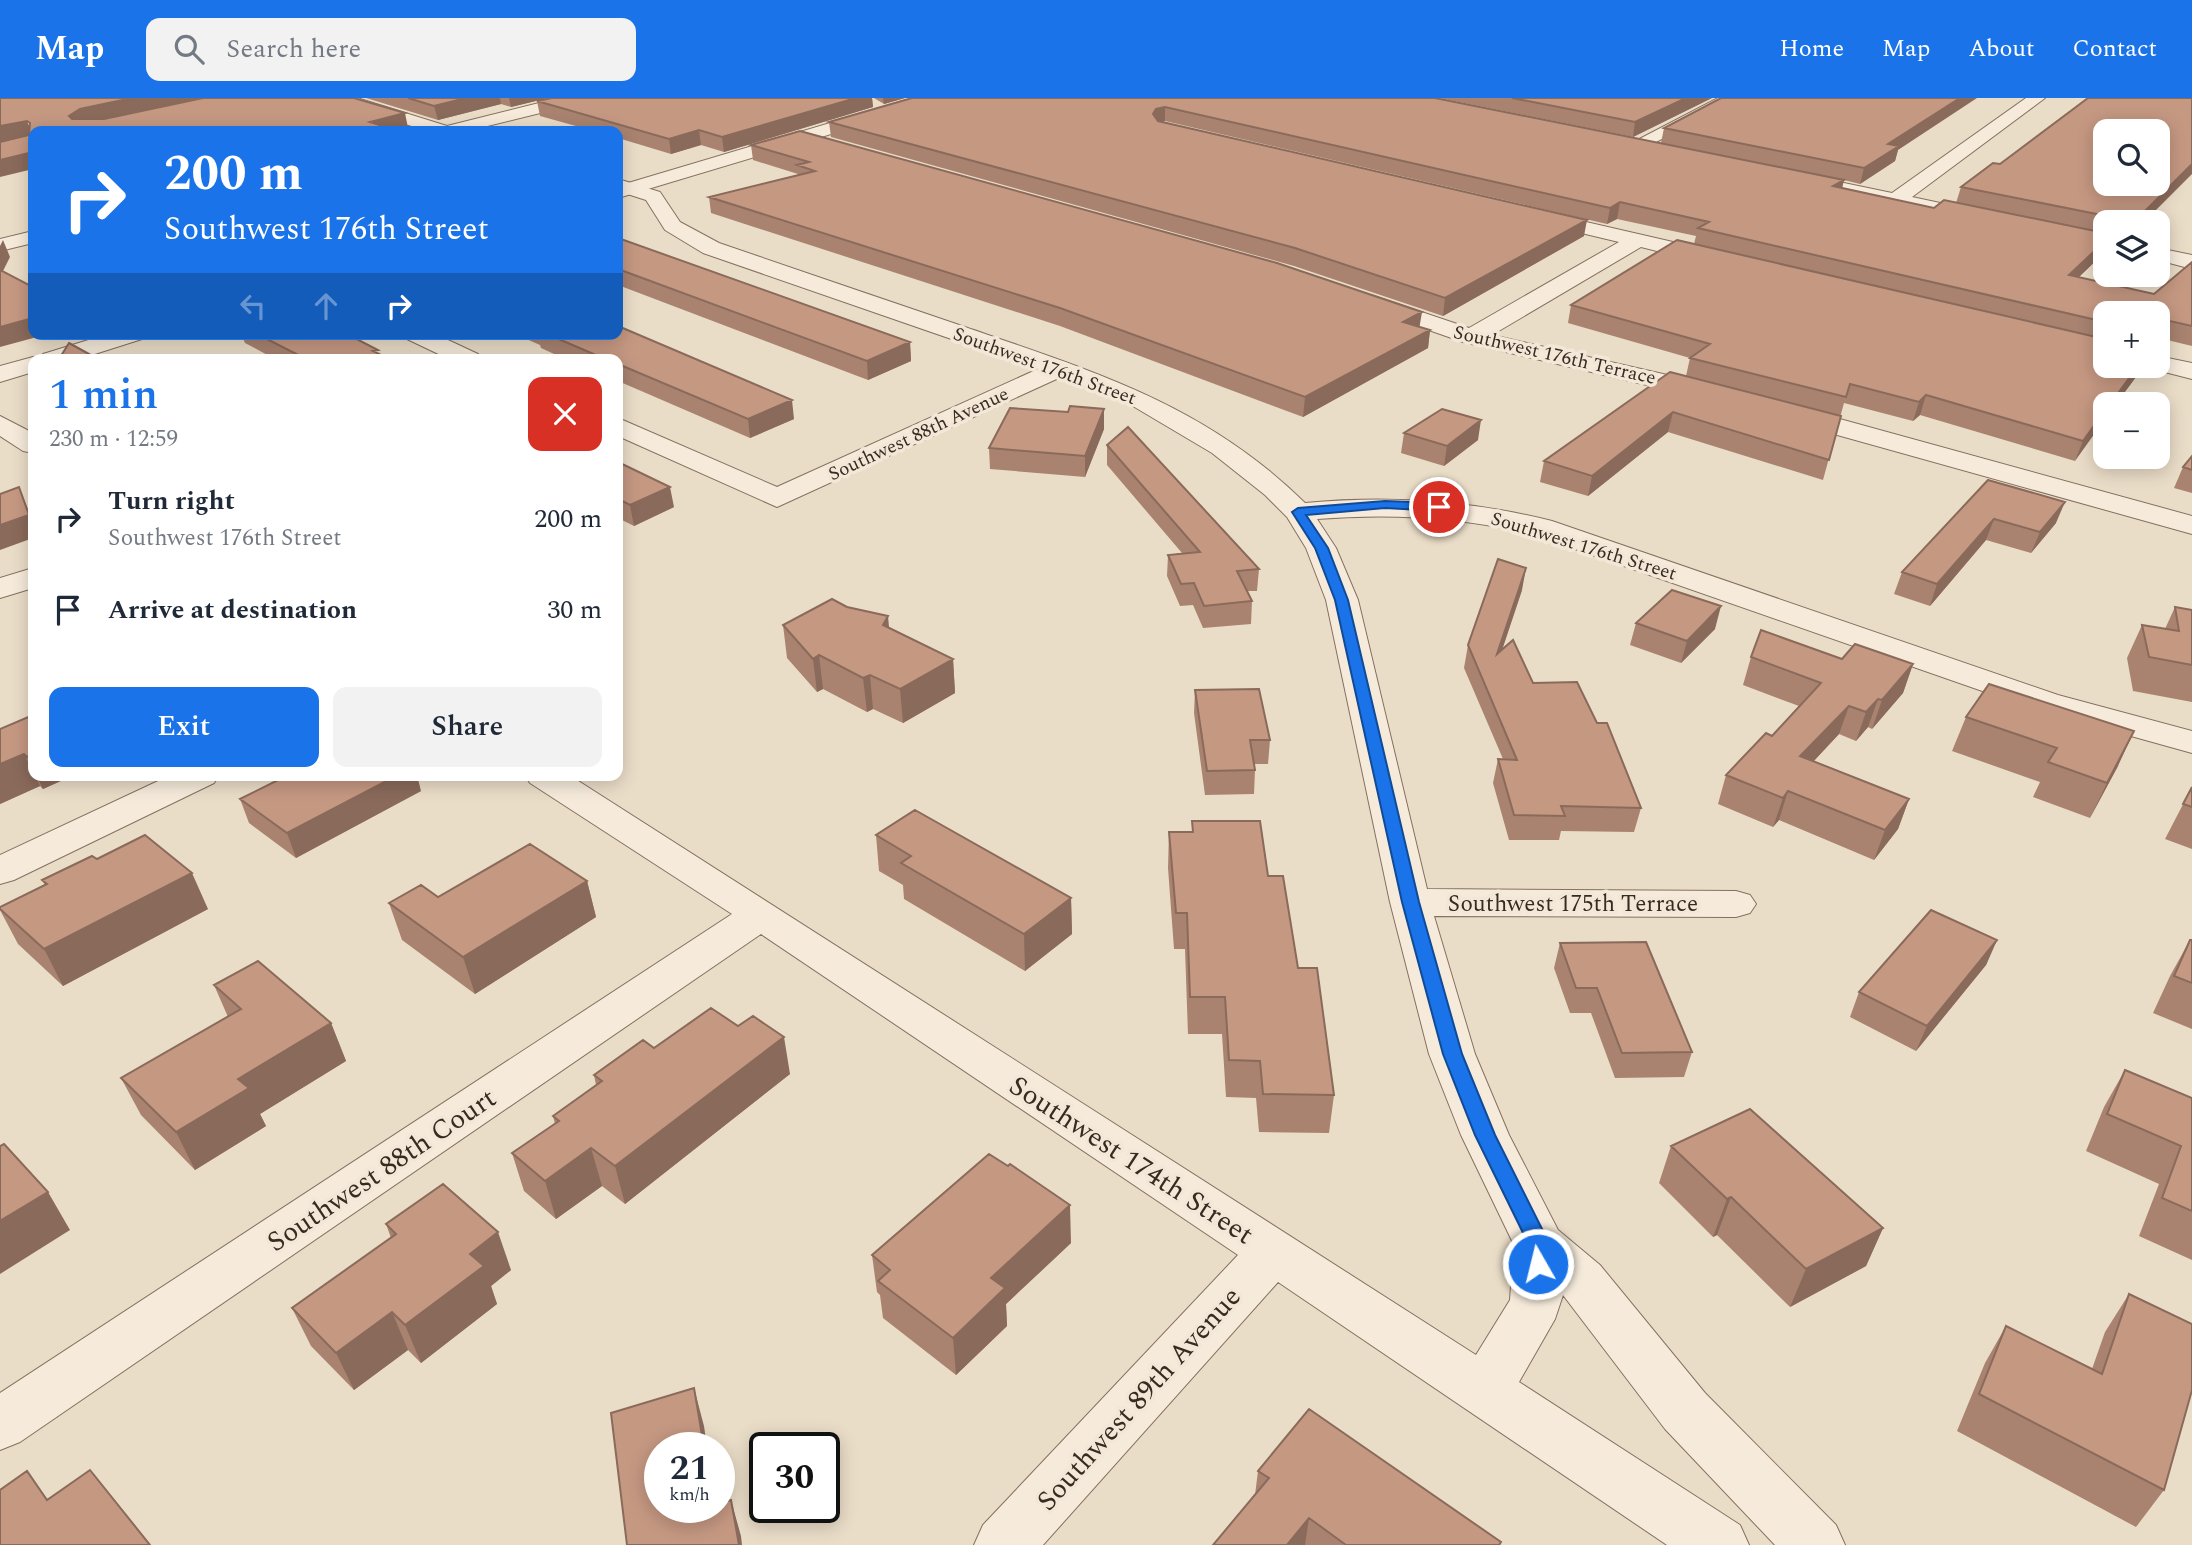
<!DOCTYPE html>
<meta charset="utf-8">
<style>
:root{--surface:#fff;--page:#f2f2f3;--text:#1f2937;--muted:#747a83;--accent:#1a73e8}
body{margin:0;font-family:Spectral,serif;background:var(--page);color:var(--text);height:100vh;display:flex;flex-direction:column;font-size:26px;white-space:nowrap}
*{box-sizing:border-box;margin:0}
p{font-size:23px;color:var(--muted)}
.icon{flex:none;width:38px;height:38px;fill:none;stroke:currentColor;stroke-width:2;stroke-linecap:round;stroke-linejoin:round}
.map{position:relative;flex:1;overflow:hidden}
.panel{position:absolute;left:28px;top:256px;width:595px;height:427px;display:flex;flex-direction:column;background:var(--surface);border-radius:14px;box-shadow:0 4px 18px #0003}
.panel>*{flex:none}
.top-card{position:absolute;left:28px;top:28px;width:595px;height:214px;border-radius:14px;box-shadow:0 4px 18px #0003;background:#1a73e8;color:#fff;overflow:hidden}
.fabs{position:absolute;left:2093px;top:21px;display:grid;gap:14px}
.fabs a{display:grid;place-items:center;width:77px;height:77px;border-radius:14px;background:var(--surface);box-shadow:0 4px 18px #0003;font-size:35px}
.speed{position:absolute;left:644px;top:1334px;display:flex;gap:14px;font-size:35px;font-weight:700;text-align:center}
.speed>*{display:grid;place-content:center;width:91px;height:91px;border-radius:50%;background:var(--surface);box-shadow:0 4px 18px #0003;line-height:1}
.speed small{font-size:18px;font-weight:400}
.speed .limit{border:4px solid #111;border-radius:10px;background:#fff;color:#111}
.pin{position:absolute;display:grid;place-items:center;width:60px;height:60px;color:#fff;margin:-30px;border:4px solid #fff;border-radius:50%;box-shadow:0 2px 7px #0007}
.me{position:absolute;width:77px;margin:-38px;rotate:352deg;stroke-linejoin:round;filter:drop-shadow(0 0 5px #0008)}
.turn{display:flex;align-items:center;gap:24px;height:147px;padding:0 21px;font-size:32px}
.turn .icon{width:91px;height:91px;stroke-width:2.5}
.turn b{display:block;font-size:49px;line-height:60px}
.lanes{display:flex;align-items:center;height:66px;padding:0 21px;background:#0003;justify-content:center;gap:35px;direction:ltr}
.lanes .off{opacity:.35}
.round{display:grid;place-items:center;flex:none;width:74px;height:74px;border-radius:14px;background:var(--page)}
.overview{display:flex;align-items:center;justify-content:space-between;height:119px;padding:0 21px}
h1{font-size:42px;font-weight:600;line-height:52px;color:var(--accent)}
.cta{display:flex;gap:14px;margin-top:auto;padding:14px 21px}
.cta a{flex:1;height:80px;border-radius:14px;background:var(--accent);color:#fff;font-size:28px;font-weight:600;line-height:80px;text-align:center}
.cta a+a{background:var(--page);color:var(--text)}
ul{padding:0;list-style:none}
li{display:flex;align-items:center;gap:21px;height:91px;padding:0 21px}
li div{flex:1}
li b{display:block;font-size:26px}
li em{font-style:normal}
header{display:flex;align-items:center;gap:42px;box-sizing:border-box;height:98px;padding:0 35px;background:var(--accent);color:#fff}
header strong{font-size:33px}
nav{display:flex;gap:38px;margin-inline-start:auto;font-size:24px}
.search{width:490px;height:63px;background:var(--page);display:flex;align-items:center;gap:18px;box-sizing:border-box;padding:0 24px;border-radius:14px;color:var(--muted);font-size:26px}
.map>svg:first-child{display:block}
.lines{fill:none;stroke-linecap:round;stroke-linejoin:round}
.minor-casing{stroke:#85705f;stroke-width:2}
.tertiary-casing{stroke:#85705f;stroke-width:2}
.minor{fill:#f6ebdb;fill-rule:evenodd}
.tertiary{fill:#f6ebdb;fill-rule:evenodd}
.wall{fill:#a98370}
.shaded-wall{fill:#8a6a5b}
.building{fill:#c59882;stroke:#8a6a5b;stroke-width:2;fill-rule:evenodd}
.route{fill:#1a73e8;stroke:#114b97;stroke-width:2}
.labels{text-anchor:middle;stroke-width:7;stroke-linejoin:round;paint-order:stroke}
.far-street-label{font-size:19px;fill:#372a21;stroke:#f3e8d7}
.street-label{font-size:23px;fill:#372a21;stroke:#f3e8d7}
.near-street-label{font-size:28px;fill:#372a21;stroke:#f3e8d7}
</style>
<header>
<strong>Map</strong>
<div class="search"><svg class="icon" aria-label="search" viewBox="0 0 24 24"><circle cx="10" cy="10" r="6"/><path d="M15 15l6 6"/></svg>Search here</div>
<nav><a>Home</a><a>Map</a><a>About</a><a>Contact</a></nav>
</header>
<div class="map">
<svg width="2192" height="1447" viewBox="0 0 2192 1447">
<rect width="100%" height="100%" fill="#eaddc8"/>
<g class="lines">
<defs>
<path id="minor" d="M331 0H357L447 28 559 0H587L585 4 467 33H428L333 4Z
M1718 0H1739L1641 52 1635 53 1626 48Z
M2026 0H2045L1912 99 1992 116 1995 120 1992 124 1985 126 1791 86 1781 80 1791 74 1892 95Z
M618 81 660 94 680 124 719 145C801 173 883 201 965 229 1093 273 1206 307 1305 405 1390 397 1469 402 1552 423L2058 597 2192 633V655L2034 611 1532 436C1460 419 1390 415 1317 421L1336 450 1358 502 1427 791 1736 793 1750 797 1756 806 1750 815 1736 819 1434 818 1475 956 1509 1037 1558 1132 1600 1167 1705 1295 1836 1427 1845 1447H1775L1665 1331 1563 1197 1555 1221 1519 1284 1740 1427 1749 1447H1667L1278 1184 1043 1447H974L983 1427 1238 1157 761 836 20 1344 0 1352V1295L732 816 530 685 525 677H569L1476 1257 1510 1202 1514 1147 1461 1037 1429 956 1390 804 1326 502 1306 450 1287 419 1265 397 1212 355 1126 304 1061 279 777 409 618 338V320L777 389 1038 271 703 155 665 132 646 102 618 93Z
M1534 112 1725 156 1728 161 1717 168 1641 149 1492 237 1720 289 1724 294 1720 299 1711 302 1463 244 1363 209 1360 204 1371 197 1469 230 1619 144 1527 122 1524 118Z
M33 133V145L0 153V141Z
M2158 150 2192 157V171L2158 162Z
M403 236H435L478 256 481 261H449L407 241Z
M2158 258 2192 265V281L2149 270 2147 268H2158Z
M1789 307 2192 418V436L1780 321 1776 315 1780 309Z
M0 318 33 335V355L23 353 0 338Z
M33 470V490L0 500V480Z
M171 677H219L214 685 14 782 0 786V757Z"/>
<path id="tertiary" d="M914 0H940L938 4 618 100V88Z
M108 236H146L142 241 79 261H33V274L0 284V268L33 259 40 260 43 256Z"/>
</defs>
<use href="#minor" class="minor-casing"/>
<use href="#tertiary" class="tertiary-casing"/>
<use href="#minor" class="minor"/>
<use href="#tertiary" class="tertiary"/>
</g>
<path class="wall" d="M366 0H548L511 9 501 6 438 22Z
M552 0H872L873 9 724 54 701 47 671 56 618 40V33H594L540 18 537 3Z
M874 0H905L884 6Z
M912 0H1435L1661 45 1664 30 1898 52 1895 63 1860 86 1844 82 1842 90 1934 110 1956 105 1961 89 2000 66 2192 0 2144 124H2105V154L2079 179 2154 196 2192 164V248L2163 241 2105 215V268H2144L2116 306H2105L2075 363 1920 317 1913 323 1844 305 1823 382 1668 334 1588 398 1540 384 1544 363 1686 278 1690 260 1568 225 1571 207 1694 146 1696 138 1617 121 1607 126 1165 23 1162 24 1584 138 1443 218 1294 168 831 39 829 24Z
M1439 0H1712L1633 39Z
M751 47 1430 232 1428 250 1303 319 1060 228 711 115 709 99 798 77V76L753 62Z
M618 140 910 244 911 263 868 282 618 187Z
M239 236H347L379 256 389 261H275L245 245 242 238Z
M515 236H618L794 321 750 340 618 283V261H565L541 250 540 247Z
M1104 331 1085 379 990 371 989 350Z
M1404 335 1478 342 1444 368 1401 355Z
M1107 347 1259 471 1257 493H1247L1252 503 1251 526 1203 530 1193 507 1180 508 1167 478 1168 457 1182 455 1107 367Z
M2192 358V395L2174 390 2183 369Z
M618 364 674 409 634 428 618 420Z
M1988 382 2056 425 2031 455 1986 442 1930 508 1894 496 1902 474Z
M1522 492 1502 552 1533 585 1597 625 1641 710 1634 734 1561 733 1559 742H1509L1493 685 1498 661H1503L1464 570 1468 547Z
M2175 509 2192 512V604L2133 593 2127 560 2142 527 2165 531Z
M1636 525 1715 531 1681 565 1630 547Z
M783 527 889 529 953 561 955 595 903 625 873 611 867 614 823 591 817 594 787 560Z
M1751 559 1842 561 1913 566 1903 595 1872 631 1868 629 1856 643 1839 636 1814 663 1909 701 1898 731 1874 762 1779 722 1773 729 1718 706 1726 677 1772 638 1799 608 1743 587Z
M1195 592 1270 642 1268 666H1254L1255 672 1254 696 1205 697 1194 615Z
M33 617V677H74L43 691 40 688 0 706V631Z
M1966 619 2118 668 2090 720 2033 699 2040 684 1952 653Z
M305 679 421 693 296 760 249 725 240 701Z
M2192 689V751L2165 741Z
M1192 723 1268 778 1298 870 1334 997 1329 1035 1259 1034 1256 1000 1226 999 1222 936H1188L1185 851H1174L1168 770 1169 734H1192Z
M876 737 1071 800 1072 836 1025 873 904 801 903 787 879 773Z
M97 761 208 811 63 888 18 846 0 812V809L45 787 42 782Z
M587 783 596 819 475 896 402 842 389 805Z
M1997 842 1986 867 1916 953 1850 919 1859 894Z
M2190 842H2192V931L2153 915 2170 878Z
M1560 845 1692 954 1684 979 1615 980 1591 915H1570L1554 870Z
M214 887 331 925 346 963 260 1016 266 1028 195 1072 141 1017 121 980 228 919Z
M654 950 790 976 625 1106 602 1088 556 1121 524 1093 512 1055 555 1026 553 1018 596 987 594 977Z
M2125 972 2192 1000V1162L2139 1138 2159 1086 2086 1053 2104 1009Z
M1671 1048 1883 1130 1866 1168 1790 1209 1717 1137 1713 1139 1659 1085Z
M386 1126 511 1172 491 1188 497 1206 421 1265 408 1252 354 1292 311 1248 292 1210 391 1140Z
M1071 1145 1006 1206 1007 1228 956 1277 883 1220 880 1197 877 1194 872 1157Z
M2129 1196 2164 1392 2136 1429 1957 1333 1985 1265 2006 1228 2092 1271 2105 1234Z
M1258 1373 1501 1444 1500 1447H1213L1255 1397Z"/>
<path class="shaded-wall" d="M132 0H202L74 33 69 18 80 11Z
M466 0H500L501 6 438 22 434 8Z
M509 0H548L511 9Z
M856 0H872L873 9 724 54 722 39Z
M883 0H905L884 6Z
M1686 0H1712L1633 39 1635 24Z
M1960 0H1977L1898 52 1895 63 1860 86 1864 70 1888 46Z
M1165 9V23L1156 25 1153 16 1156 11Z
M405 15 408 30 395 33 370 24Z
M27 23 33 37 0 44V28Z
M699 32 701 47 671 56 669 41Z
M33 54V71L0 79V62Z
M2192 66V76L2144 124H2140L2144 114Z
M1844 82 1840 98 1833 88Z
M1620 104 1617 121 1607 126 1610 110Z
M2137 113 2132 124H2125Z
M1587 122 1584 138 1443 218 1445 200Z
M3 142 10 159 0 179V148Z
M2105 143V154L2062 195 2069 177Z
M1422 214 1419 232 1403 224Z
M33 220V236H48L0 249V229Z
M2170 223 2163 241 2158 248V240Z
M1430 232 1428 250 1303 319 1305 299Z
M910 244 911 263 868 282 867 263Z
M2138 268H2144L2116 306H2110Z
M1926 297 1920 317 1913 323 1919 304Z
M792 302 794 321 750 340 748 321Z
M1104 311V331L1085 379V358Z
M2105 312V321L2075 363 2083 343Z
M1673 314 1668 334 1588 398 1592 378Z
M1481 322 1478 342 1444 368 1447 348Z
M19 389 33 424V440L0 452V427Z
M670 389 674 409 634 428 630 407Z
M2065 404 2056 425 2031 455 2040 434Z
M1994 421 1986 442 1930 508 1937 486Z
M1526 470 1522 492 1493 579 1497 556Z
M1721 508 1715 531 1681 565 1687 543Z
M888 518 891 551 883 527Z
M819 557 823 591 817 594 813 561Z
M953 561 955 595 903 625 900 591Z
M1913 566 1903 595 1872 631 1882 602Z
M870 577 873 611 867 614 863 580Z
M1878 601 1868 629 1856 643 1866 614Z
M1849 608 1839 636 1791 687 1800 658Z
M2134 633 2118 668 2090 720 2107 685Z
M24 656 33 674V677H35L40 688 0 706V666Z
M33 656V671L27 659Z
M36 677H74L43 691Z
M398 677H417L421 693 296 760 287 735Z
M1788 693 1779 722 1773 729 1783 700Z
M1909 701 1898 731 1874 762 1885 732Z
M192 775 208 811 63 888 44 851Z
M587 783 596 819 475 896 463 859Z
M1071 800 1072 836 1025 873 1024 836Z
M1997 842 1986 867 1916 953 1927 928Z
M331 925 346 963 260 1016 266 1028 195 1072 176 1034 238 981Z
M784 939 790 976 625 1106 615 1068Z
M591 1050 602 1088 556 1121 545 1083Z
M48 1094 70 1132 0 1176V1123Z
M1731 1099 1717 1137 1713 1139 1727 1101Z
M1070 1107 1071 1145 1006 1206 1007 1228 956 1277 953 1240 991 1180Z
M1883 1130 1866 1168 1790 1209 1806 1171Z
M498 1134 511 1172 491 1188 497 1206 421 1265 405 1227 470 1156Z
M392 1214 408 1252 354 1292 336 1255Z
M694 1290 704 1328 707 1349H704Z
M731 1402 741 1438 742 1447H739Z
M1309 1420 1305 1447H1287Z"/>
<path class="building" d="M0 0H132L80 11 69 18 72 21H104L203 0H354L405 15 370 24 399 33H33V54L0 62V44L29 37 30 25 27 23 0 28Z
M408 0H466L434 8Z
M552 0H856L722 39 699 32 669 41 537 3Z
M912 0H1435L1844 82 1833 88 1934 110 1944 102 2105 135V143L2069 177 2154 196 2192 164V228L2170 223 2158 240V215H2105V224L1698 130 1709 124 1620 104 1610 110 1165 9 1156 11 1153 16 1158 23 1587 122 1445 200 1295 150 829 24Z
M1512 0H1686L1635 24Z
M1721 0H1960L1888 46 1899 48 1864 70 1664 30Z
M2088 0H2192V66L2144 114 2137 113 2125 124H2113L2112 119 1961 89 1993 65 2000 66ZM2105 33H2158V86H2105Z
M800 33 1277 165 1422 214 1403 224 1430 232 1305 299 1060 210 709 99 815 73 797 67 809 64 751 47Z
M618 140 910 244 867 263 618 171Z
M1677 142 2105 241V268H2138L2110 306H2105V312L2083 343 1926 297 1919 304 1850 286 1846 299 1690 260 1710 246 1571 207Z
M0 172 33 189V220L0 229Z
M618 228 792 302 748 321 618 266V261H605L547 236H618Z
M257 236H347L378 252 373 253 389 261H306Z
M69 245 98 261H59Z
M1670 274 1841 318 1829 362 1673 314 1592 378 1544 363Z
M1070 308 1104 311 1085 358 989 350 1010 310 1068 314Z
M1442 311 1481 322 1447 348 1404 335Z
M1128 329 1259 471 1237 473 1252 503 1204 508 1194 485 1181 486 1168 457 1200 454 1107 347Z
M2192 358V372L2183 369Z
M618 364 670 389 630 407 618 401Z
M1988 382 2065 404 2040 434 1994 421 1937 486 1902 474Z
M19 389 29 417 0 427V396Z
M1498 461 1526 470 1497 556 1513 542 1533 585 1577 584 1597 625H1607L1641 710 1561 708 1565 718 1514 717 1498 661 1517 662 1468 547Z
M1672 492 1721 508 1687 543 1636 525Z
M832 501 847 509 888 518 883 527 953 561 900 591 870 577 863 580 819 557 813 561 783 527Z
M2175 509 2192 512V567L2149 559 2142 527 2179 533Z
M1761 532 1842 561 1855 546 1913 566 1882 602 1878 601 1866 614 1849 608 1800 658 1909 701 1885 732 1788 693 1783 700 1726 677 1766 635 1772 638 1821 585 1751 559Z
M1989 586 2134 633 2107 685 2048 664 2057 650 1966 619Z
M1259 591 1270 642H1250L1255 672 1207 673 1195 592Z
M33 617V656L27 659 24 656 0 666V631Z
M288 677H302L305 679 308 677H398L287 735 240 701Z
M2192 689V709L2183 706Z
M915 712 1071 800 1024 836 901 765 911 758 876 737Z
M1192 723H1260L1268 778H1283L1298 870H1317L1334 997 1263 996 1260 963 1229 962 1225 899H1190L1187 815H1176L1169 734H1193Z
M145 737 192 775 44 851 0 811V809L47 786 42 782 92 758 97 761Z
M530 746 587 783 463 859 389 805 421 787 438 799Z
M1931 812 1997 842 1927 928 1859 894Z
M2190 842H2192V885L2174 878Z
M1646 844 1692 954 1622 955 1597 890H1576L1560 845Z
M258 863 331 925 238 981 249 990 176 1034 121 980 241 911 214 887Z
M711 910 738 928 753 918 784 939 615 1068 591 1050 545 1083 512 1055 559 1023 553 1018 602 983 594 977 643 942 654 950Z
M2125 972 2192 1000V1113L2162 1100 2181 1048 2107 1016Z
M1750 1011 1883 1130 1806 1171 1731 1099 1727 1101 1671 1048Z
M4 1046 48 1094 0 1123V1048Z
M989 1056 1008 1068 1010 1066 1070 1107 991 1180 1005 1190 953 1240 878 1183 890 1172 872 1157Z
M443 1086 498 1134 470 1156 484 1168 405 1227 392 1214 336 1255 292 1210 396 1136 386 1126Z
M2129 1196 2192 1226V1292L2164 1392 1979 1296 2006 1228 2102 1276Z
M694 1290 704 1349H660V1409H719V1405L731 1402 739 1447H627L611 1315Z
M1309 1311 1501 1444 1499 1447H1346L1309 1420 1287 1447H1213L1269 1380 1258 1373Z
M90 1372 150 1447H0V1392L27 1373 47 1402Z"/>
<path class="route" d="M1385 403 1439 405 1445 409 1439 413 1385 410 1306 417 1328 450 1348 502 1419 804 1462 956 1495 1037 1550 1147 1546 1172 1538 1175 1531 1172 1528 1166 1529 1147 1475 1037 1443 956 1402 804 1335 502 1315 450 1292 414 1298 410Z"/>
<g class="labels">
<g class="far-street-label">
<text transform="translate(1555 256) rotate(13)" y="7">Southwest 176th Terrace</text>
<text transform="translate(1045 267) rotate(20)" y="7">Southwest 176th Street</text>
<text transform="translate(918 335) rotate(-25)" y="7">Southwest 88th Avenue</text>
<text transform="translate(1584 447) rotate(17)" y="7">Southwest 176th Street</text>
</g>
<g class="street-label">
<text x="1573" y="813">Southwest 175th Terrace</text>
</g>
<g class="near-street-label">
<text transform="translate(1132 1061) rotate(33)" y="10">Southwest 174th Street</text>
<text transform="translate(381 1071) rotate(-34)" y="10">Southwest 88th Court</text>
<text transform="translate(1138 1300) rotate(-48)" y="10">Southwest 89th Avenue</text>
</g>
</g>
</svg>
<div class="fabs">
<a><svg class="icon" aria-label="search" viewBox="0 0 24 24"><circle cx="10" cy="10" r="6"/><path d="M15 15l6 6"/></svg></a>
<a><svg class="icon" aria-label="layers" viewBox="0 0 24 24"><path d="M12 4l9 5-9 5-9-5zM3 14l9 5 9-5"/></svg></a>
<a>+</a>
<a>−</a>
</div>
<div class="speed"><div>21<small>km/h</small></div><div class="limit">30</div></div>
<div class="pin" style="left:1439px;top:409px;background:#d93025"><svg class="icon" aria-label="arrive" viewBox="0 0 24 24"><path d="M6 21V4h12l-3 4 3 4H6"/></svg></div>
<svg class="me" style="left:1538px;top:1166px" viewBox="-20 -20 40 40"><circle r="17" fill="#1a73e8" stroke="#fff" stroke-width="3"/><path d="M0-11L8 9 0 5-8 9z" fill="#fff"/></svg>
<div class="top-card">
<div class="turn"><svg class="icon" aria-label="right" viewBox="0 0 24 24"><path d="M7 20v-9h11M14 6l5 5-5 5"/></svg><div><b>200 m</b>Southwest 176th Street</div></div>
<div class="lanes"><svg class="icon off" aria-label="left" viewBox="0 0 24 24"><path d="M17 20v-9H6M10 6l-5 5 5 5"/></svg><svg class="icon off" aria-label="ahead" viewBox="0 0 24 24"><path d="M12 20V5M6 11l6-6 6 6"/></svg><svg class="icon" aria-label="right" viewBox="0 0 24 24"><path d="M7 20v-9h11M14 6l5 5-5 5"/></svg></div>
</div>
<section class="panel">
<div class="overview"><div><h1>1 min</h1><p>230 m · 12:59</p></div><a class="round" style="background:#d93025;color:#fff"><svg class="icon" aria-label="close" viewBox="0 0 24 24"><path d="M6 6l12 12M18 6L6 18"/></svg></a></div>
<ul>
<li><svg class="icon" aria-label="right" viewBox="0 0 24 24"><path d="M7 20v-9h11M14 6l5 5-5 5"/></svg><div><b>Turn right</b><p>Southwest 176th Street</p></div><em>200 m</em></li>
<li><svg class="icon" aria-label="arrive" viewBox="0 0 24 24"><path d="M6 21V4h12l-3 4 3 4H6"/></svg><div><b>Arrive at destination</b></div><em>30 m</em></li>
</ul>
<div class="cta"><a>Exit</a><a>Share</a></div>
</section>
</div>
